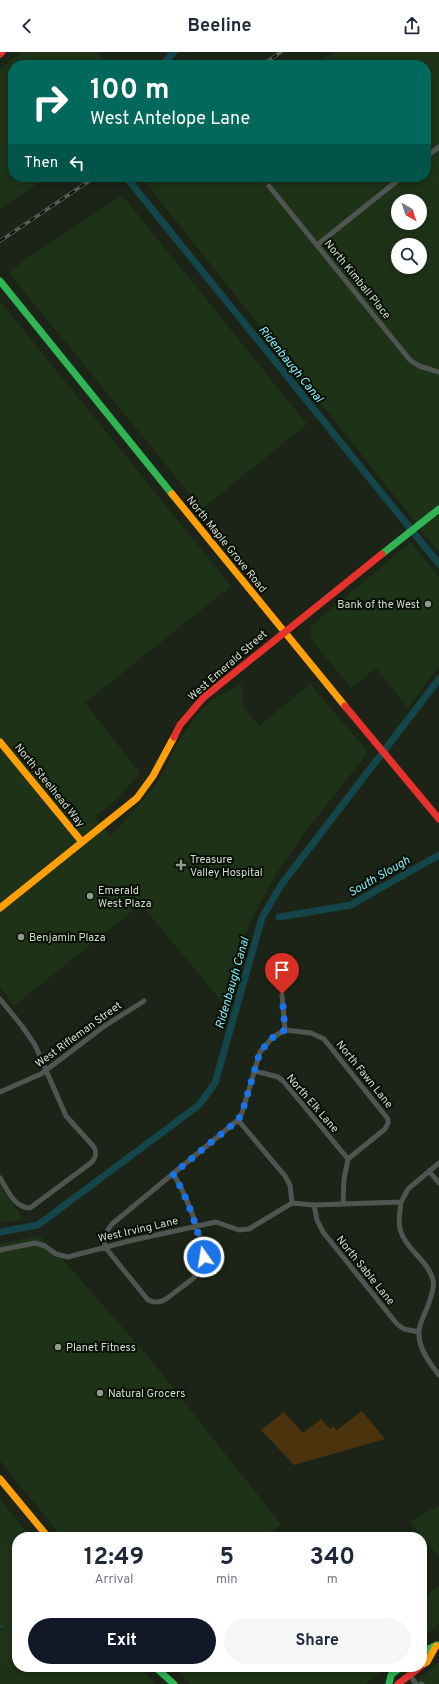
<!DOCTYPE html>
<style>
:root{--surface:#fff;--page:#f6f6f7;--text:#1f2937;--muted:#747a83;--accent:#111827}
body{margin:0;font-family:Overpass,sans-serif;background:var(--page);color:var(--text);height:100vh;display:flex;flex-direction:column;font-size:15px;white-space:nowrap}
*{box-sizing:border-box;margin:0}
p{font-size:13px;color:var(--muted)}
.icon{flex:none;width:22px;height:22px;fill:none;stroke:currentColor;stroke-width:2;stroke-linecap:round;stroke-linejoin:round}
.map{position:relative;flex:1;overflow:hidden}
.sheet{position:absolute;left:12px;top:1480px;width:415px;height:140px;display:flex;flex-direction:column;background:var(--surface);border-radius:16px;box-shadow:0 2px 6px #0003}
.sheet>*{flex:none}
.hud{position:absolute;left:8px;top:8px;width:423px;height:122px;border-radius:16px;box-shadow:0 2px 6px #0003;background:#00695c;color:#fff;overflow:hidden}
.needle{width:26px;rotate:141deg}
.controls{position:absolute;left:391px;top:142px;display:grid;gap:8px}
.controls a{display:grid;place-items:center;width:36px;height:36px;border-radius:50%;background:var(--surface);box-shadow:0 2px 6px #0003;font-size:20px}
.pin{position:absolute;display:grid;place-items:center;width:34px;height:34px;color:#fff;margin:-41px -17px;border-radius:50% 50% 50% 0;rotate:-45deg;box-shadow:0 0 4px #0007}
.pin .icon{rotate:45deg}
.me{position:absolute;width:44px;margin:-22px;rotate:347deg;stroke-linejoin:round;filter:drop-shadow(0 0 3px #0008)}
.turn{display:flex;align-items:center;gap:14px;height:84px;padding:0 16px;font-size:18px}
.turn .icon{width:52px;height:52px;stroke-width:2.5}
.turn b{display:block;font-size:28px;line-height:34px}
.then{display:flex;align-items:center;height:38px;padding:0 16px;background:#0003;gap:8px;font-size:15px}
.eta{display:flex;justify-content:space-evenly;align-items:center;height:68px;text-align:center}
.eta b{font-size:24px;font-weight:700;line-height:28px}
.action{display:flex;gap:8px;margin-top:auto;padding:8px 16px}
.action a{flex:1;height:46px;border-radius:24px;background:var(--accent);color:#fff;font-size:16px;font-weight:700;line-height:46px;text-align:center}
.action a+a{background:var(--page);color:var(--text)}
header{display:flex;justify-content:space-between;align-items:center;height:52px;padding:0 16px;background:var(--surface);font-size:18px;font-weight:700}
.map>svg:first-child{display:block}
.built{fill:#1e3217;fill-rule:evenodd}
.green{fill:#4b330d}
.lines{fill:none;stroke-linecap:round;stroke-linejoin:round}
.stream{stroke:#14454a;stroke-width:2}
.canal{stroke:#14454a;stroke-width:7}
.street{stroke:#4f5551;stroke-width:5}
.fast{stroke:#30b455;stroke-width:7}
.slow{stroke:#ff9f0a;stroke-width:7}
.jam{stroke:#e5322d;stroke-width:7}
.rail-casing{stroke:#575c58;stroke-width:3.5}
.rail{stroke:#080f06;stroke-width:2;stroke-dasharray:6;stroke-linecap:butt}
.route{stroke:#1a73e8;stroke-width:7;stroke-dasharray:0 12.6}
.poi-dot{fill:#929c8e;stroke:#080f06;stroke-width:1.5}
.labels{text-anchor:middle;stroke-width:4;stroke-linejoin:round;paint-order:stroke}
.street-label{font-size:11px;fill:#d2ddce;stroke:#080f06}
.poi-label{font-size:11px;fill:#d2ddce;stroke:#080f06;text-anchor:start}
.water-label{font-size:12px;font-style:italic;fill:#88eefb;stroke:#080f06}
</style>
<header><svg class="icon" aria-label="back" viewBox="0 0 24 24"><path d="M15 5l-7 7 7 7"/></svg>Beeline<svg class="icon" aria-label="share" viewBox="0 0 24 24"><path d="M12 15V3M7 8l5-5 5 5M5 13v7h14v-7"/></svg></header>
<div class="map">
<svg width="439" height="1632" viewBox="0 0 439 1632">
<rect width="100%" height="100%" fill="#1b2417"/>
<path class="built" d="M21 0H97L108 13H13V125H47L0 157V17Z
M334 0H439V500L143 127 145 125H426V13H315ZM398 149H420V171H398ZM398 193H420V215H398Z
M122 143 307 372 202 457 9 221 24 208Z
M0 249 231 534 85 651 140 721 117 747 95 765 111 784 146 745 161 725 180 686 203 656 213 647 241 632 244 656 259 674 310 632 368 700 303 783 276 822 260 851 251 868 244 888 227 956 141 852 14 954 0 935Z
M411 490 439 525V614L408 656 376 616 351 636 310 586 311 574Z
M0 1133 23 1167 0 1171Z
M38 1183 65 1210 150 1307 281 1472 265 1485H62L0 1409V1192L25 1187Z
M0 1447 31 1485H17V1615H138L156 1632H0Z
M439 1453V1505L410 1470Z
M439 1534V1572L422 1586V1548Z
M439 1610V1632H412Z
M172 1615H386L365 1632H190Z"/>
<path class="green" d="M362 1359 385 1387 294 1413 261 1378 284 1360 303 1381 321 1367 330 1377 333 1374 337 1378Z"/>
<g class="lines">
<path class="stream" d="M0 1575 3 1574"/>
<path class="canal" d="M162 13 174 0
M126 125 439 512
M279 865 351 853 439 803
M0 1180 38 1173 199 1053 215 1031 262 866 281 833 439 627"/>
<path class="street" d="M426 105 439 95
M269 134 410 308 419 314 439 320
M317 193 402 125
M282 943 285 978
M0 947 22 974 35 993 66 1064 94 1095C97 1101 96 1105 92 1110L30 1156C14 1156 8 1138 0 1126
M285 978 311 981 324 987 388 1067V1071L385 1077 348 1107 344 1127 343 1152
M255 1019 278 1025 284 1030 348 1107
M0 1040 41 1022 106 973 144 949
M238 1068 285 1124 290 1133 292 1151
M429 1119 439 1131
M173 1122C184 1138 209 1197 202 1215 197 1226 184 1233 175 1240 166 1248 159 1253 148 1248L105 1195C103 1185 106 1180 112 1172L238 1068 242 1061 260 1000 272 986 285 978
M401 1150C400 1159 398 1168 400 1177 405 1197 428 1208 433 1228 435 1236 431 1243 429 1251 426 1260 419 1271 419 1280 418 1296 430 1312 439 1323
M314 1153 317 1168 323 1180 397 1272 404 1277 419 1280
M0 1198 35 1191 45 1194 56 1202 68 1205 129 1189 216 1170 239 1178 249 1177 292 1151 314 1153 401 1150 408 1137 439 1111
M410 1623 416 1632
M421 1632H422"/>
<path class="fast" d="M0 229 172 442
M382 502 439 457
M422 1600 437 1593
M155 1615 174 1632
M389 1632 391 1623 401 1615"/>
<path class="slow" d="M172 442 345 654
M0 690 82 790
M0 856 137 746 153 724 174 685
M0 1427 48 1485
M422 1613 427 1610 436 1594"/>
<path class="jam" d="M0 2 2 0
M345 654 439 767
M174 685 180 673 203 646 382 502
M398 1632 420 1615"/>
<defs>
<path id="rail" d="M262 13 281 0
M0 189 95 125"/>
</defs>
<use href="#rail" class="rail-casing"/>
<use href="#rail" class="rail"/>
</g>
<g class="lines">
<path class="route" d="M204 1205C197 1176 189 1147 173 1122L238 1068 242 1061 260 1000 272 986 285 978 282 942"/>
</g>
<g class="poi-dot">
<circle cx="428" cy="552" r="4"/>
<path d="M179 807h4v4h4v4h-4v4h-4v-4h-4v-4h4z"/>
<circle cx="90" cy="844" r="4"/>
<circle cx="21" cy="885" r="4"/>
<circle cx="58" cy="1295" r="4"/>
<circle cx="100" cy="1341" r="4"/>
</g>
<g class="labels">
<g class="street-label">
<text transform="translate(358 227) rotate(51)" y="4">North Kimball Place</text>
<text transform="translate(227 492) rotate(51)" y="4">North Maple Grove Road</text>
<text transform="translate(227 613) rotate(-41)" y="4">West Emerald Street</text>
<text transform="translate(50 733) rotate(51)" y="4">North Steelhead Way</text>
<text transform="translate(78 982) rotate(-36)" y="4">West Rifleman Street</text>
<text transform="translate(365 1022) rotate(51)" y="4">North Fawn Lane</text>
<text transform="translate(313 1051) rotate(49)" y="4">North Elk Lane</text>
<text transform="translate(138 1177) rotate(-13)" y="4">West Irving Lane</text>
<text transform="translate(366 1218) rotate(51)" y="4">North Sable Lane</text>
</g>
<g class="poi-label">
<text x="420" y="556" text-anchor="end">Bank of the West</text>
<text x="190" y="811">Treasure<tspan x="190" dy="13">Valley Hospital</tspan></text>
<text x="98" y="842">Emerald<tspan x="98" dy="13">West Plaza</tspan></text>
<text x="29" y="889">Benjamin Plaza</text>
<text x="66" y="1299">Planet Fitness</text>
<text x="108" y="1345">Natural Grocers</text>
</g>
<g class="water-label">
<text transform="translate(291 312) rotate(51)" y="4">Ridenbaugh Canal</text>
<text transform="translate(379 824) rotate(-30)" y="4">South Slough</text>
<text transform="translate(232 931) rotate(-74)" y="4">Ridenbaugh Canal</text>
</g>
</g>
</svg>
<div class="controls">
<a><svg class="needle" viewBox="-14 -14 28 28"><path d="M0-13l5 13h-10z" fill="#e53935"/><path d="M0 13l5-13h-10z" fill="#747a83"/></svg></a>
<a><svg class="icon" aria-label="search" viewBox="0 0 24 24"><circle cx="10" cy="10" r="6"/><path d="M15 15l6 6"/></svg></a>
</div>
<div class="pin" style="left:282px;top:942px;background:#d93025"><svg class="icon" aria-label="arrive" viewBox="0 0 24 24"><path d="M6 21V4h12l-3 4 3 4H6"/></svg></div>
<svg class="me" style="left:204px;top:1205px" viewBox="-20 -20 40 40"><circle r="17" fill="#1a73e8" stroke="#fff" stroke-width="3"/><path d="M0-11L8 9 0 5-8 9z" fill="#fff"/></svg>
<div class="hud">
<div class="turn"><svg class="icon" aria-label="right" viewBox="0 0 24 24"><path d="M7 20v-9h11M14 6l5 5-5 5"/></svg><div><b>100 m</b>West Antelope Lane</div></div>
<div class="then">Then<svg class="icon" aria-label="left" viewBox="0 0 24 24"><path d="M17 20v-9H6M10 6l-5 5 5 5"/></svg></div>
</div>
<section class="sheet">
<div class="eta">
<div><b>12:49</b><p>Arrival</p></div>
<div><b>5</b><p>min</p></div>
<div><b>340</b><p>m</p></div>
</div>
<div class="action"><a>Exit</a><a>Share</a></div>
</section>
</div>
